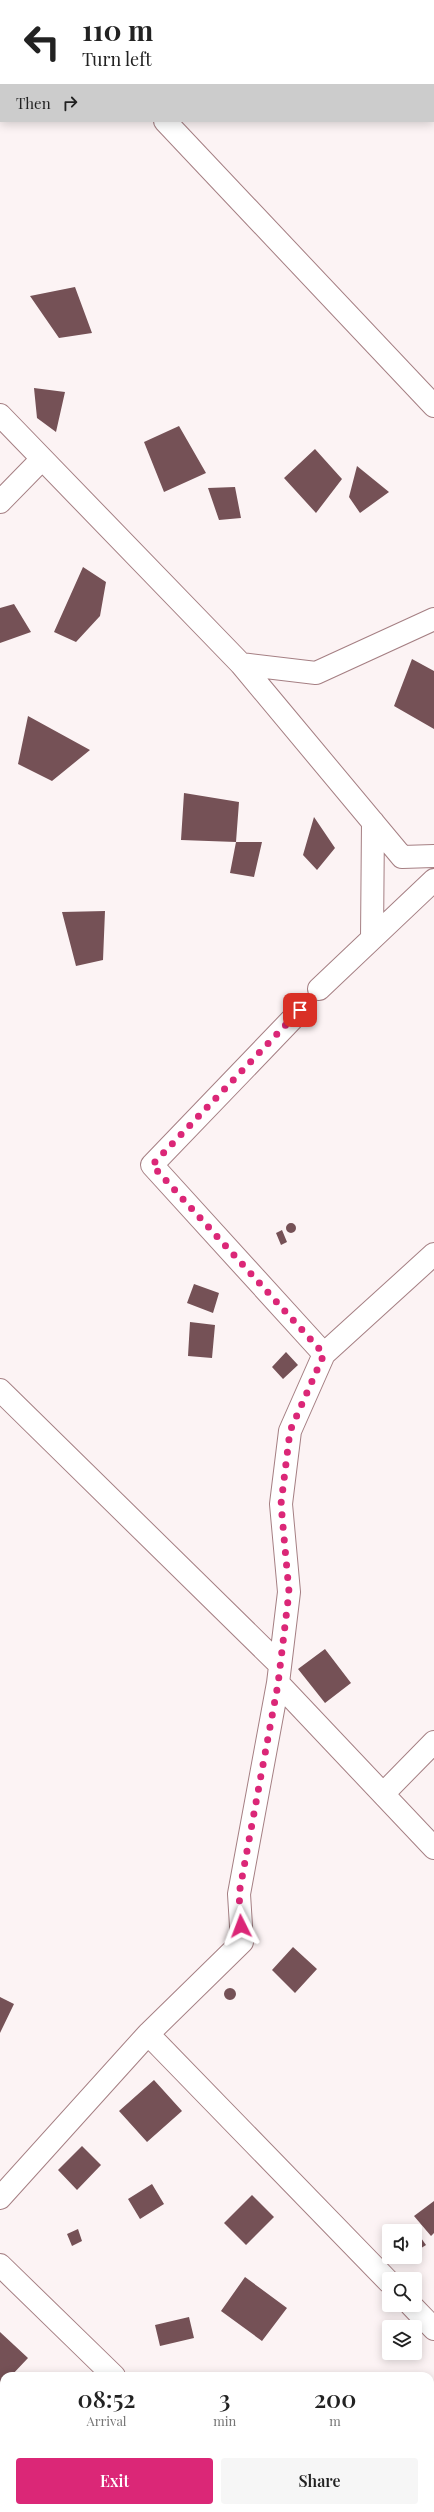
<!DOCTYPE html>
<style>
:root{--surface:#fff;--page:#f6f6f6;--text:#222;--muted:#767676;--accent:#db2777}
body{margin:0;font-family:"Playfair Display",serif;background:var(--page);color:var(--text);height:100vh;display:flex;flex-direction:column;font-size:15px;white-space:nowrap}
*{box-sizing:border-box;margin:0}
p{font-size:13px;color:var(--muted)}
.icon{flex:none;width:22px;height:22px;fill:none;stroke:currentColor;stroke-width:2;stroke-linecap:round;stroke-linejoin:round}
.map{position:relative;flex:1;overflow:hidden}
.sheet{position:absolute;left:0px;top:2372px;width:434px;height:140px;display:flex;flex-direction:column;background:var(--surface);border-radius:12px 12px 0 0;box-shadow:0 2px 10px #0003}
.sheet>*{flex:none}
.banner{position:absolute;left:0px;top:0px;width:434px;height:122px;box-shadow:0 2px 10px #0003;background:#fff;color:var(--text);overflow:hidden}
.controls{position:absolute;left:382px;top:2224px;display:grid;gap:8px}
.controls a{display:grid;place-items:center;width:40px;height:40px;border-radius:4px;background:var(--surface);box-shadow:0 2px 10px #0003;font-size:20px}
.pin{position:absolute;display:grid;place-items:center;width:34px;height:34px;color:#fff;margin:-17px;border-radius:8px;box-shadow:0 2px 6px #0006}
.me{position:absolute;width:44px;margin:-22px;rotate:357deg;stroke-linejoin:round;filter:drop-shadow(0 0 3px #0008)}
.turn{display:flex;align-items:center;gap:14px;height:84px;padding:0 16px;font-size:18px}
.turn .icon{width:52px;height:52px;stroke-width:2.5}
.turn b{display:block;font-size:28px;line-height:34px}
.then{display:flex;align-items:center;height:38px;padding:0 16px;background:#0003;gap:8px;font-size:15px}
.eta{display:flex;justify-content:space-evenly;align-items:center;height:68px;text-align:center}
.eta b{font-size:24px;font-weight:600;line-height:28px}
.primary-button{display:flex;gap:8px;margin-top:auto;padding:8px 16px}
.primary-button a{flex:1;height:46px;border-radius:4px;background:var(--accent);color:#fff;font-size:16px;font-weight:600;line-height:46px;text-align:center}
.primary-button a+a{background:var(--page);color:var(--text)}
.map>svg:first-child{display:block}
.building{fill:#755156}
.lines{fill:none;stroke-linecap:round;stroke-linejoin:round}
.street-casing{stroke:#a57f83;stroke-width:24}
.street{stroke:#fff;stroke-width:22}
.route{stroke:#db2777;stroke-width:7;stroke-dasharray:0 12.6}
</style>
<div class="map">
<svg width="434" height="2512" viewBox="0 0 434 2512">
<rect width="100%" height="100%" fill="#fcf3f4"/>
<path class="building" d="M75 287 92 333 59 338 30 296Z
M34 388 65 392 56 432 37 418Z
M179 426 206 473 164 492 144 442Z
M315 449 342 479 316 513 284 478Z
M357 466 389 492 360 513 349 497Z
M235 487 241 518 219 520 208 488Z
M83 567 106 582 100 616 76 642 54 632Z
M14 604 31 632 0 643V608Z
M412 659 434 671V729L394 706Z
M28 716 90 750 52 781 18 764Z
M184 793 239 802 236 842 181 840Z
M314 817 335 848 317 870 303 855Z
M236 842H262L254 877 230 873Z
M105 911 103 960 76 966 62 912Z
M286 1228a5 5 0 1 1 10 0a5 5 0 1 1-10 0Z
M282 1230 287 1242 281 1245 276 1233Z
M194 1284 219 1293 213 1313 187 1303Z
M190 1322 215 1325 212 1358 188 1356Z
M286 1352 298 1365 283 1379 272 1367Z
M325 1649 351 1683 325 1703 298 1669Z
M293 1947 317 1969 295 1993 272 1970Z
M224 1994a6 6 0 1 1 12 0a6 6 0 1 1-12 0Z
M0 1997 14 2004 0 2033Z
M154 2080 182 2111 147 2142 119 2111Z
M82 2146 101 2165 77 2190 58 2170Z
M152 2184 164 2204 140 2219 128 2199Z
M252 2195 274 2217 246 2245 224 2223Z
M434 2201V2233L431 2236 414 2216Z
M414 2228 426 2245 415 2252V2231H410Z
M78 2229 82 2241 72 2246 67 2234Z
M245 2277 287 2308 262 2341 221 2311Z
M189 2317 194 2338 160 2346 155 2325Z
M0 2332 28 2358 11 2376H4V2384L0 2388Z
M31 2508H76L73 2512H29Z
M278 2508H299L303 2512H274Z"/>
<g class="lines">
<defs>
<path id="street" d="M41 0 42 1
M165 121 434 406
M0 415 241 664
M0 502 42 459
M434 619 316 673 241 664 402 857 434 856
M372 938 373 822
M319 989 434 880
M300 1011 152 1165 324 1354 434 1254
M324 1354 290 1431 281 1504 289 1592 278 1683 434 1848
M0 1390 280 1665
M278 1683 239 1894 242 1942 148 2034 389 2282
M383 1794 434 1742
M0 2198 148 2034
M0 2265 114 2376
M411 2305 434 2329
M249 2508 253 2512"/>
</defs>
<use href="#street" class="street-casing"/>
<use href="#street" class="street"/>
</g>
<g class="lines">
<path class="route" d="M241 1926 239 1894 278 1684 289 1592 281 1504 290 1431 324 1354 152 1165 300 1010"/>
</g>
</svg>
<div class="controls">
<a><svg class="icon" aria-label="sound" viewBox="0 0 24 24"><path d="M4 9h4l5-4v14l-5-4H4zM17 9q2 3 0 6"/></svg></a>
<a><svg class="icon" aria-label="search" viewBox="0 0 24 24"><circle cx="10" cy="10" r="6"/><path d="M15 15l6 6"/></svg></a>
<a><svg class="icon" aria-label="layers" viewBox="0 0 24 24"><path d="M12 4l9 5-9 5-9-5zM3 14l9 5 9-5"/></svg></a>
</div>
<div class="pin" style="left:300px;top:1010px;background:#d93025"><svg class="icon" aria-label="arrive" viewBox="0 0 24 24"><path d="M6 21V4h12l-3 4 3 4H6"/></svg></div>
<svg class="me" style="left:241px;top:1926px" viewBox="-20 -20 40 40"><path d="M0-17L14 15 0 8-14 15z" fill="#db2777" stroke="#fff" stroke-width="4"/></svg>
<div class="banner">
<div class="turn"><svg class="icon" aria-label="left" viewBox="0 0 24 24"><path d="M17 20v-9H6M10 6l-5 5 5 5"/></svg><div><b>110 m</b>Turn left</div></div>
<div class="then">Then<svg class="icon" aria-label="right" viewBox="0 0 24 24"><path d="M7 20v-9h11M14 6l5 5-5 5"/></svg></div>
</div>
<section class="sheet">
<div class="eta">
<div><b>08:52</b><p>Arrival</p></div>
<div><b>3</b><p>min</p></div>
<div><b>200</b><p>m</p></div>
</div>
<div class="primary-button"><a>Exit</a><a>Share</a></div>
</section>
</div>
